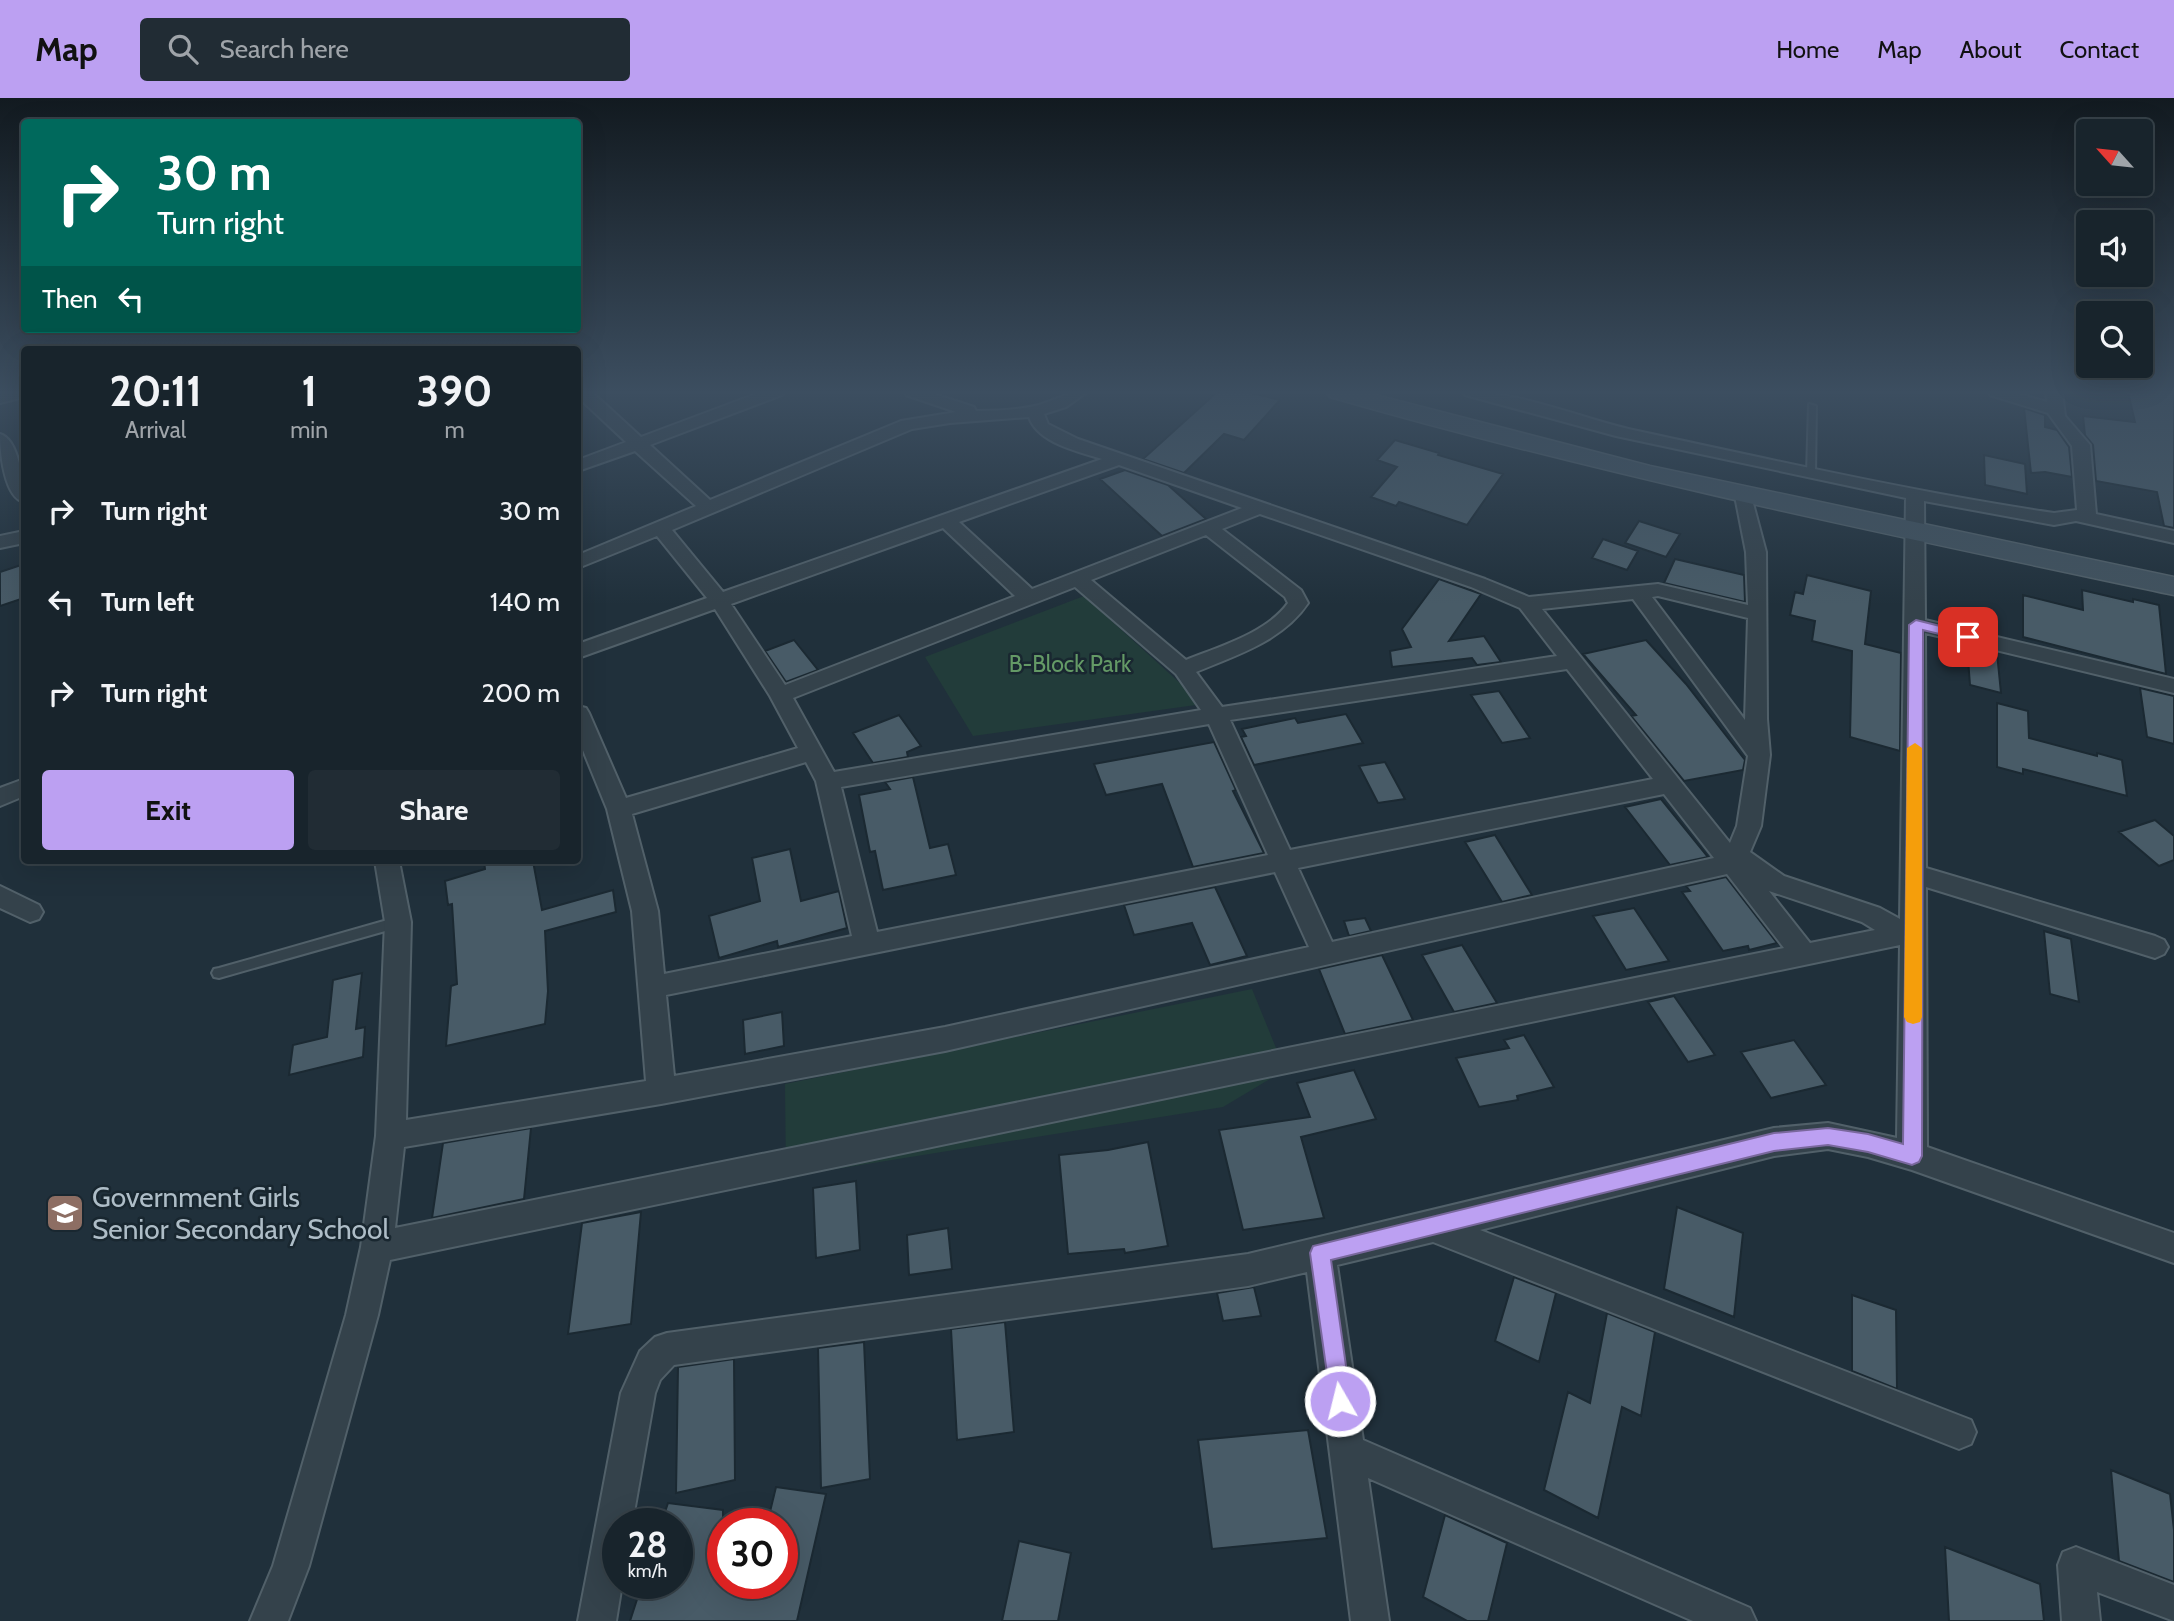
<!DOCTYPE html>
<style>
:root{--surface:#18242c;--page:#212c34;--text:#f1f3f6;--muted:#9fa4a9;--line:#364148;--accent:#bca0f2}
body{margin:0;font-family:Cabin,sans-serif;background:var(--page);color:var(--text);height:100vh;display:flex;flex-direction:column;font-size:26px;white-space:nowrap}
*{box-sizing:border-box;margin:0}
p{font-size:23px;color:var(--muted)}
.icon{flex:none;width:38px;height:38px;fill:none;stroke:currentColor;stroke-width:2;stroke-linecap:round;stroke-linejoin:round}
.map{position:relative;flex:1;overflow:hidden}
.drawer{position:absolute;left:21px;top:248px;width:560px;height:518px;display:flex;flex-direction:column;background:var(--surface);border-radius:7px;box-shadow:0 7px 28px #0002,0 0 0 2px var(--line)}
.drawer>*{flex:none}
.banner{position:absolute;left:21px;top:21px;width:560px;height:214px;border-radius:7px;box-shadow:0 7px 28px #0002,0 0 0 2px var(--line);background:#00695c;color:#fff;overflow:hidden}
.needle{width:46px;rotate:297deg}
.buttons{position:absolute;left:2076px;top:21px;display:grid;gap:14px}
.buttons a{display:grid;place-items:center;width:77px;height:77px;border-radius:7px;background:var(--surface);box-shadow:0 7px 28px #0002,0 0 0 2px var(--line);font-size:35px}
.speed{position:absolute;left:602px;top:1410px;display:flex;gap:14px;font-size:35px;font-weight:700;text-align:center}
.speed>*{display:grid;place-content:center;width:91px;height:91px;border-radius:50%;background:var(--surface);box-shadow:0 7px 28px #0002,0 0 0 2px var(--line);line-height:1}
.speed small{font-size:18px;font-weight:400}
.speed .limit{border:10px solid #d22;background:#fff;color:#111}
.pin{position:absolute;display:grid;place-items:center;width:60px;height:60px;color:#fff;margin:-30px;border-radius:14px;box-shadow:0 4px 10px #0006}
.me{position:absolute;width:77px;margin:-38px;rotate:352deg;stroke-linejoin:round;filter:drop-shadow(0 0 5px #0008)}
.turn{display:flex;align-items:center;gap:24px;height:147px;padding:0 21px;font-size:32px}
.turn .icon{width:91px;height:91px;stroke-width:2.5}
.turn b{display:block;font-size:49px;line-height:60px}
.then{display:flex;align-items:center;height:66px;padding:0 21px;background:#0003;gap:14px;font-size:26px}
.eta{display:flex;justify-content:space-evenly;align-items:center;height:119px;text-align:center}
.eta b{font-size:42px;font-weight:700;line-height:49px}
.action{display:flex;gap:14px;margin-top:auto;padding:14px 21px}
.action a{flex:1;height:80px;border-radius:7px;background:var(--accent);color:#111;font-size:28px;font-weight:700;line-height:80px;text-align:center}
.action a+a{background:var(--page);color:var(--text)}
ul{padding:0;list-style:none}
li{display:flex;align-items:center;gap:21px;height:91px;padding:0 21px}
li div{flex:1}
li b{display:block;font-size:26px}
li em{font-style:normal}
header{display:flex;align-items:center;gap:42px;box-sizing:border-box;height:98px;padding:0 35px;background:var(--accent);color:#111}
header strong{font-size:33px}
nav{display:flex;gap:38px;margin-inline-start:auto;font-size:24px}
.search{width:490px;height:63px;background:var(--page);display:flex;align-items:center;gap:18px;box-sizing:border-box;padding:0 24px;border-radius:7px;color:var(--muted);font-size:26px}
.map>svg:first-child{display:block}
.green{fill:#223c3a}
.building{fill:#485b67;stroke:#1b2932;stroke-width:2}
.lines{fill:none;stroke-linecap:round;stroke-linejoin:round}
.lane-casing{stroke:#516069;stroke-width:4}
.street-casing{stroke:#516069;stroke-width:4}
.secondary-casing{stroke:#516069;stroke-width:3}
.lane{fill:#34424b;fill-rule:evenodd}
.street{fill:#34424b;fill-rule:evenodd}
.secondary{fill:#41525e;fill-rule:evenodd}
.route{fill:#bca0f2;stroke:#7a689d;stroke-width:2}
.slow{fill:#f59e0b}
.labels{text-anchor:middle;stroke-width:5;stroke-linejoin:round;paint-order:stroke}
.park-label{font-size:23px;fill:#649a66;stroke:#192730}
.near-poi-label{font-size:28px;fill:#aebdc7;stroke:#192730;text-anchor:start}
</style>
<header>
<strong>Map</strong>
<div class="search"><svg class="icon" aria-label="search" viewBox="0 0 24 24"><circle cx="10" cy="10" r="6"/><path d="M15 15l6 6"/></svg>Search here</div>
<nav><a>Home</a><a>Map</a><a>About</a><a>Contact</a></nav>
</header>
<div class="map">
<svg width="2174" height="1523" viewBox="0 0 2174 1523">
<rect width="100%" height="100%" fill="#20303b"/>
<path class="green" d="M1084 498 1203 606 973 638 925 559Z
M1252 891 1285 972 1223 1009 786 1079 785 986Z"/>
<path class="building" d="M1217 294H1247L1280 302 1244 342 1224 336 1184 375 1143 361Z
M2128 294H2174V430L2164 428 2157 394 2096 383 2093 347 2085 337 2083 318 2135 324Z
M2024 310 2045 317V329L2057 332 2069 349 2072 379 2045 374 2031 375Z
M1395 342 1439 355 1438 357 1503 376 1467 427 1399 404 1396 408 1371 399 1397 369 1377 362Z
M1984 357 2025 366 2027 396 1985 387Z
M1125 372 1168 387 1206 421 1162 438 1100 381Z
M1639 423 1680 436 1666 459 1625 445Z
M1603 441 1638 453 1627 472 1592 460Z
M1675 461 1744 477 1745 504 1664 485Z
M24 466V500L0 508V474Z
M1807 477 1871 493 1865 546 1901 555 1900 653 1850 639 1852 553 1812 543 1815 523 1790 517 1795 494 1803 496Z
M1439 481 1481 496 1449 543 1484 538 1501 564 1477 567 1472 560 1392 569 1390 553 1411 549 1402 531Z
M2082 492 2133 504V501L2159 507 2166 576 2023 539V497L2083 512Z
M794 542 818 572 786 584 765 553Z
M1646 542 1686 586 1745 662 1743 672 1684 683 1631 618 1636 617 1583 556Z
M1967 548 1997 555 2001 595 1970 587Z
M2140 590 2174 598V646L2147 639Z
M1499 593 1530 640 1502 645 1471 597Z
M1997 605 2028 613 2029 640 2097 658V655L2122 662 2127 698 2023 671V676L1997 669Z
M1346 616 1363 645 1254 667 1241 639 1246 638 1242 631 1295 620 1298 625Z
M899 617 921 648 907 654 908 659 873 665 853 635Z
M1214 644 1236 692 1233 693 1264 755 1193 769 1162 686 1106 697 1094 666Z
M1385 664 1405 701 1378 705 1359 668Z
M913 679 930 750 948 746 956 777 883 792 875 753 870 754 859 697 890 691 885 684Z
M1661 701 1708 759 1670 767 1625 709Z
M2155 722 2174 738V762L2159 768 2119 734Z
M1495 737 1532 797 1502 804 1465 744Z
M790 751 801 803 839 793 847 830 778 849 777 843 719 860 709 818 760 803 752 760Z
M484 763H533L542 812 613 792 616 814 545 833 548 893 545 926 446 948 451 888 457 886 452 806 448 807 445 783 485 771Z
M1726 779 1777 845 1749 852 1748 848 1723 853 1682 794 1690 793 1686 788Z
M1215 789 1247 858 1210 867 1192 825 1134 837 1124 807Z
M1634 810 1669 863 1626 872 1593 818Z
M1365 820 1371 833 1349 838 1344 823Z
M2044 833 2071 841 2079 904 2050 896Z
M1462 847 1497 905 1454 914 1422 857Z
M1382 857 1413 922 1345 936 1319 871Z
M362 875 356 931 365 929 363 959 289 977 293 947 327 939 333 882Z
M1674 898 1715 957 1688 964 1648 904Z
M782 914 784 948 745 956 743 922Z
M1524 937 1554 989 1517 998 1518 1002 1479 1009 1456 960 1509 950 1504 942Z
M1794 942 1826 987 1771 1000 1741 954Z
M1354 972 1376 1021 1301 1039 1324 1120 1243 1132 1219 1032 1310 1019 1297 985Z
M531 1030 524 1101 432 1120 443 1045Z
M1148 1044 1168 1148 1125 1155 1124 1151 1068 1156 1059 1057 1108 1052Z
M856 1083 860 1152 816 1160 813 1090Z
M1677 1109 1743 1135 1734 1219 1664 1191Z
M641 1114 631 1226 568 1236 582 1125Z
M948 1130 952 1171 909 1177 907 1137Z
M1514 1179 1556 1195 1539 1264 1495 1243Z
M1254 1189 1261 1218 1223 1223 1217 1195Z
M1852 1197 1896 1212 1897 1291 1852 1273Z
M1607 1215 1655 1234 1641 1318 1622 1309 1598 1420 1544 1392 1568 1294 1590 1305Z
M1005 1224 1014 1334 957 1342 951 1231Z
M864 1244 870 1381 821 1390 818 1250Z
M734 1261 735 1382 676 1395 678 1269Z
M1308 1332 1327 1440 1212 1451 1198 1342Z
M2111 1372 2170 1396 2174 1432V1484L2119 1463Z
M776 1389 826 1396 797 1523H630L642 1486H677V1426H661L668 1405 723 1412V1486H782V1426H767Z
M1445 1417 1507 1445 1488 1523H1467L1423 1499Z
M1019 1443 1071 1455 1058 1523H1002Z
M1945 1449 2040 1486 2044 1523H1949Z"/>
<g class="lines">
<defs>
<path id="lane" d="M1809 306 1816 308 1815 376 1811 379 1807 376Z
M398 819 403 820 404 824 403 828 219 880 214 879 212 875 214 871 219 870Z"/>
<path id="street" d="M24 294V299L0 305V295Z
M578 294H592L641 339 761 294H784L782 297 650 347 710 402 901 323 956 314 906 297 904 294H928L974 309 976 313C997 313 1019 312 1039 307 1058 301 1066 294 1087 294L1066 309 1044 316 1048 326 1078 341 1485 481 1529 499 1658 486 1748 507 1746 454 1735 398 1744 393 1750 394 1766 454 1767 621 1770 657 1761 728 1750 754 1784 778 1880 810 1900 821 1906 400 1616 338 1465 297 1463 294C1520 293 1577 319 1633 332 1773 362 1912 394 2054 415L2077 412 2072 348 2048 315 1990 297 1988 294H2013L2047 304 2046 294H2062L2065 318 2090 347 2096 416 2174 433V445L2076 423 2054 427 1924 403 1925 522 2174 581V595L1925 535 1926 770 2155 838 2164 842 2168 849 2164 856 2155 860 1926 789 1927 1049 2174 1135V1165L1912 1072 1868 1059 1828 1051 1774 1058 1480 1132 1971 1322 1976 1334 1971 1346 1959 1351 1433 1144 1337 1167 1363 1342 1750 1510 1756 1523H1693L1368 1380 1389 1523H1351L1307 1174 1248 1188 674 1267 660 1282 655 1295 632 1426H618V1486H622L616 1523H578L621 1295 640 1253 655 1239 667 1235 1248 1156 1774 1030 1828 1025 1897 1040 1900 847 390 1162 378 1217 309 1468 288 1523H250L273 1468 346 1217 361 1149 376 1038 385 824 375 763H399L411 824 406 1022 646 983 632 813 607 711 578 640V608L586 610 589 615 626 700 798 650 770 598 715 511 578 560V546L707 500 657 438 578 470V457L696 408 635 353 578 373V362L626 344 578 299ZM1029 319C1038 345 1077 353 1102 361L723 494 672 432 912 331 950 325ZM1119 367 1242 410 1032 491 959 424ZM1260 416 1471 489 1520 510 1557 558 1222 609 1196 574C1236 557 1283 543 1308 505L1301 492 1222 431ZM943 430 1015 498 785 587 731 506ZM1206 437 1285 499 1288 505C1267 535 1218 549 1186 562L1091 482ZM1075 489 1176 576 1201 612 834 674 793 600ZM1658 498 1748 520 1745 622 1652 499ZM1633 501 1748 658 1737 728 1730 745 1542 511ZM1567 571 1653 681 1290 752 1230 622ZM1209 626 1268 757 877 834 841 689ZM806 664 816 683 852 838 664 876 658 813 632 716ZM1664 696 1714 760 1332 844 1298 770ZM1275 774 1309 849 945 929 674 978 666 897ZM1727 776 1784 850 395 1130 404 1049 661 1006 945 953ZM1769 793 1862 824 1875 832 1810 845Z
M0 336C19 341 24 387 24 404 4 400 0 353 0 336Z
M24 433V445L0 450V438Z
M24 681V698L0 708V690Z
M0 788 39 807 43 814 39 821 30 824 0 810Z
M2076 1449 2174 1487V1523L2097 1494 2100 1523H2062L2058 1467 2063 1454Z"/>
<path id="secondary" d="M1326 294H1364L1650 368 2174 479V497C1891 437 1608 379 1330 299Z"/>
</defs>
<use href="#lane" class="lane-casing"/>
<use href="#street" class="street-casing"/>
<use href="#secondary" class="secondary-casing"/>
<use href="#lane" class="lane"/>
<use href="#street" class="street"/>
<use href="#secondary" class="secondary"/>
</g>
<linearGradient id="sky" x2="0" y2="1"><stop stop-color="#121a20"/><stop offset="0.58" stop-color="#3c4e60"/><stop offset="1" stop-color="#3c4e60" stop-opacity="0"/></linearGradient>
<rect width="2174" height="507" fill="url(#sky)"/>
<path class="route" d="M1916 522 1972 536 1974 539 1968 543 1923 532 1922 1058 1919 1064 1912 1067 1868 1054 1828 1047 1774 1053 1331 1162 1351 1303 1348 1311 1340 1314 1332 1311 1310 1155 1313 1148 1774 1035 1828 1030 1868 1036 1903 1046 1909 527Z"/>
<path class="slow" d="M1915 645 1922 650V919L1920 924 1913 926 1907 924 1904 919 1907 650Z"/>
<defs>
<symbol id="school-square" viewBox="-11 -11 22 22"><rect x="-9" y="-9" width="18" height="18" rx="4" fill="#8d6e63" stroke="#192730"/><path d="M0-5L7-2L0 1L-7-2ZM-4 1L0 2.5L4 1V4Q0 6-4 4Z" fill="#fff"/></symbol>
</defs>
<g fill-rule="evenodd">
<use href="#school-square" x="43" y="1093" width="44" height="44"/>
</g>
<g class="labels">
<g class="park-label">
<text x="1070" y="574">B-Block Park</text>
</g>
<g class="near-poi-label">
<text x="92" y="1109">Government Girls<tspan x="92" dy="32">Senior Secondary School</tspan></text>
</g>
</g>
</svg>
<div class="buttons">
<a><svg class="needle" viewBox="-14 -14 28 28"><path d="M0-13l5 13h-10z" fill="#e53935"/><path d="M0 13l5-13h-10z" fill="#9fa4a9"/></svg></a>
<a><svg class="icon" aria-label="sound" viewBox="0 0 24 24"><path d="M4 9h4l5-4v14l-5-4H4zM17 9q2 3 0 6"/></svg></a>
<a><svg class="icon" aria-label="search" viewBox="0 0 24 24"><circle cx="10" cy="10" r="6"/><path d="M15 15l6 6"/></svg></a>
</div>
<div class="speed"><div>28<small>km/h</small></div><div class="limit">30</div></div>
<div class="pin" style="left:1968px;top:539px;background:#d93025"><svg class="icon" aria-label="arrive" viewBox="0 0 24 24"><path d="M6 21V4h12l-3 4 3 4H6"/></svg></div>
<svg class="me" style="left:1340px;top:1303px" viewBox="-20 -20 40 40"><circle r="17" fill="#bca0f2" stroke="#fff" stroke-width="3"/><path d="M0-11L8 9 0 5-8 9z" fill="#fff"/></svg>
<div class="banner">
<div class="turn"><svg class="icon" aria-label="right" viewBox="0 0 24 24"><path d="M7 20v-9h11M14 6l5 5-5 5"/></svg><div><b>30 m</b>Turn right</div></div>
<div class="then">Then<svg class="icon" aria-label="left" viewBox="0 0 24 24"><path d="M17 20v-9H6M10 6l-5 5 5 5"/></svg></div>
</div>
<section class="drawer">
<div class="eta">
<div><b>20:11</b><p>Arrival</p></div>
<div><b>1</b><p>min</p></div>
<div><b>390</b><p>m</p></div>
</div>
<ul>
<li><svg class="icon" aria-label="right" viewBox="0 0 24 24"><path d="M7 20v-9h11M14 6l5 5-5 5"/></svg><div><b>Turn right</b></div><em>30 m</em></li>
<li><svg class="icon" aria-label="left" viewBox="0 0 24 24"><path d="M17 20v-9H6M10 6l-5 5 5 5"/></svg><div><b>Turn left</b></div><em>140 m</em></li>
<li><svg class="icon" aria-label="right" viewBox="0 0 24 24"><path d="M7 20v-9h11M14 6l5 5-5 5"/></svg><div><b>Turn right</b></div><em>200 m</em></li>
</ul>
<div class="action"><a>Exit</a><a>Share</a></div>
</section>
</div>
